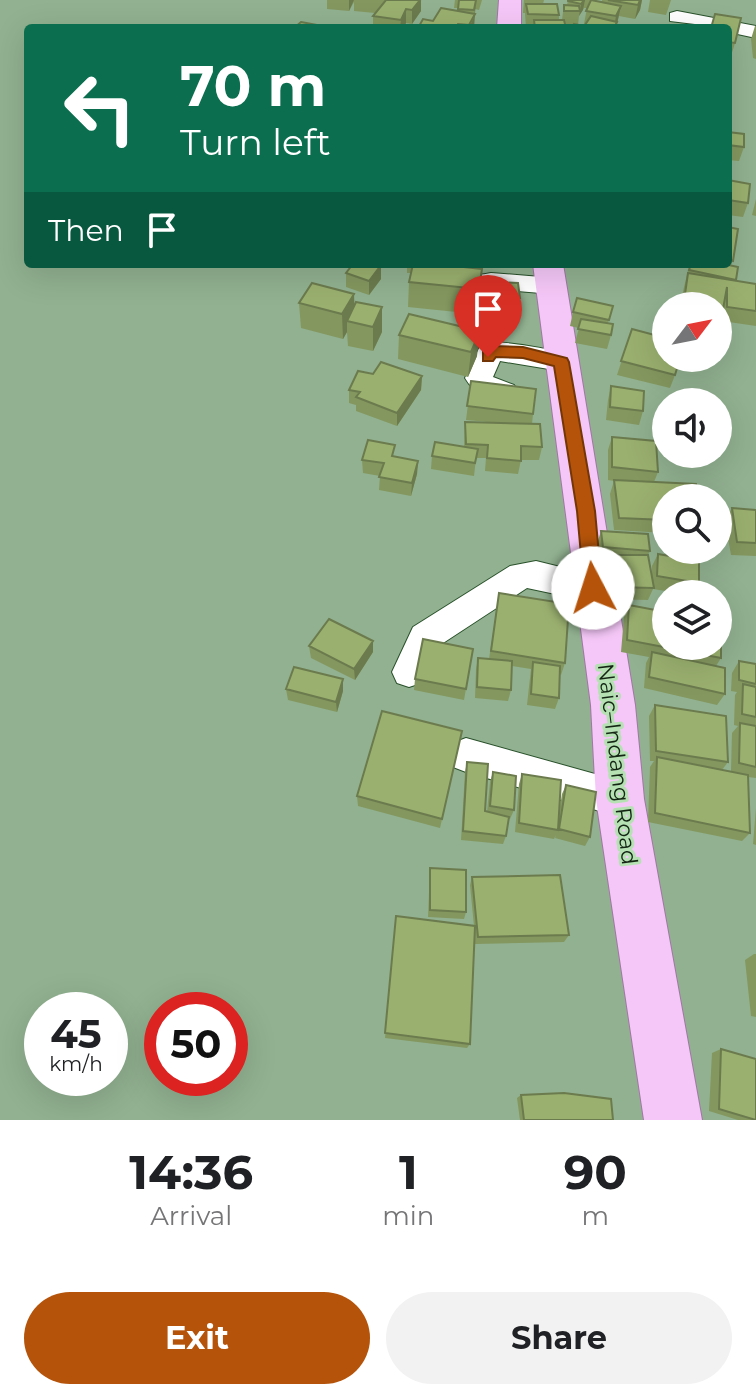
<!DOCTYPE html>
<meta charset="utf-8">
<style>
:root{--surface:#fff;--page:#f2f2f2;--text:#202124;--muted:#757577;--accent:#b45309}
body{margin:0;font-family:Montserrat,sans-serif;background:var(--page);color:var(--text);height:100vh;display:flex;flex-direction:column;font-size:30px;white-space:nowrap}
*{box-sizing:border-box;margin:0}
p{font-size:26px;color:var(--muted)}
.icon{flex:none;width:44px;height:44px;fill:none;stroke:currentColor;stroke-width:2;stroke-linecap:round;stroke-linejoin:round}
.map{position:relative;height:1120px;overflow:hidden}
.panel{display:flex;flex-direction:column;background:var(--surface);flex:1}
.panel>*{flex:none}
.guide{position:absolute;left:24px;top:24px;width:708px;height:244px;border-radius:8px;box-shadow:0 8px 32px #0002;background:#0b6e4f;color:#fff;overflow:hidden}
.needle{width:52px;rotate:58deg}
.controls{position:absolute;left:652px;top:292px;display:grid;gap:16px}
.controls a{display:grid;place-items:center;width:80px;height:80px;border-radius:50%;background:var(--surface);box-shadow:0 8px 32px #0002;font-size:40px}
.speed{position:absolute;left:24px;top:992px;display:flex;gap:16px;font-size:40px;font-weight:700;text-align:center}
.speed>*{display:grid;place-content:center;width:104px;height:104px;border-radius:50%;background:var(--surface);box-shadow:0 8px 32px #0002;line-height:1}
.speed small{font-size:20px;font-weight:400}
.speed .limit{border:12px solid #d22;background:#fff;color:#111}
.pin{position:absolute;display:grid;place-items:center;width:68px;height:68px;color:#fff;margin:-82px -34px;border-radius:50% 50% 50% 0;rotate:-45deg;box-shadow:0 0 8px #0007}
.pin .icon{rotate:45deg}
.me{position:absolute;width:88px;margin:-44px;rotate:355deg;stroke-linejoin:round;filter:drop-shadow(0 0 6px #0008)}
.turn{display:flex;align-items:center;gap:28px;height:168px;padding:0 24px;font-size:36px}
.turn .icon{width:104px;height:104px;stroke-width:2.5}
.turn b{display:block;font-size:56px;line-height:68px}
.then{display:flex;align-items:center;height:76px;padding:0 24px;background:#0003;gap:16px;font-size:30px}
.eta{display:flex;justify-content:space-evenly;align-items:center;height:136px;text-align:center}
.eta b{font-size:48px;font-weight:700;line-height:56px}
.button{display:flex;gap:16px;margin-top:auto;padding:16px 24px}
.button a{flex:1;height:92px;border-radius:48px;background:var(--accent);color:#fff;font-size:32px;font-weight:700;line-height:92px;text-align:center}
.button a+a{background:var(--page);color:var(--text)}
.map>svg:first-child{display:block}
.green{fill:#91b190;fill-rule:evenodd}
.lines{fill:none;stroke-linecap:round;stroke-linejoin:round}
.minor-casing{stroke:#29512a;stroke-width:2}
.major-casing{stroke:#a276a6;stroke-width:2}
.minor{fill:#fff;fill-rule:evenodd}
.major{fill:#f5c7f8;fill-rule:evenodd}
.wall{fill:#84975f;fill-rule:evenodd}
.shaded-wall{fill:#6c7b4e}
.building{fill:#9ab06f;stroke:#6c7b4e;stroke-width:2}
.route{fill:#b45309;stroke:#753606;stroke-width:2}
.labels{text-anchor:middle;stroke-width:6;stroke-linejoin:round;paint-order:stroke}
.street-label{font-size:22px;fill:#142514;stroke:#b5e1b3}
</style>
<div class="map">
<svg width="756" height="1120" viewBox="0 0 756 1120">
<rect width="100%" height="100%" fill="#a8d4a6"/>
<path class="green" d="M0 0H756V1120H0ZM28 28H728V264H28ZM666 306H718V358H666ZM666 402H718V454H666ZM666 498H718V550H666ZM666 594H718V646H666ZM42 1010H110V1078H42ZM162 1010H230V1078H162Z"/>
<g class="lines">
<defs>
<path id="minor" d="M677 11 756 26V38L728 32V28L670 21V13Z
M491 273 553 278 562 280 566 286 562 292 553 294 491 289 462 295 437 291 433 285 437 279C454 275 473 277 491 273Z
M491 342C518 343 544 348 571 355L575 362 571 369 561 371 500 361 493 377 514 385 518 392 514 399C494 405 475 395 465 378L481 344Z
M536 561 605 578 609 588 605 598 593 602 527 588 437 647 421 683 409 687 397 683 392 672 413 627 510 566Z
M466 738 620 781 633 786 639 799 633 812 620 817 466 772 453 767 448 755 453 743Z"/>
<path id="major" d="M499 0H521V28H497Z
M533 264H563L635 705 644 799 702 1120H644L596 799 591 705Z"/>
</defs>
<use href="#minor" class="minor-casing"/>
<use href="#major" class="major-casing"/>
<use href="#minor" class="minor"/>
<use href="#major" class="major"/>
</g>
<path class="wall" d="M327 0H421V11L412 24 406 23 403 28H373V16L375 13 354 11V2L349 11 327 9Z
M455 0H482L479 10 475 9 474 28H418L458 11V8H454Z
M524 0H544L543 4 559 15V20H562L564 5H567L568 0H591L602 2V0H642L640 10 635 19 619 16 616 28H572L574 25H565L566 28H526L525 13H523ZM584 8H587L584 24H586L585 26 578 25 579 16Z
M650 0H671L666 15 648 12Z
M755 26H756V59L753 58 751 39Z
M728 28 735 43 731 56H728Z
M728 132 744 147 739 161 728 160Z
M728 180 748 203 743 217 728 215Z
M756 199V216L752 215Z
M728 227 733 261 731 265 736 281 756 284V326L722 321 721 312 718 321V306H680L684 287 689 267 683 266 684 264H728Z
M407 264H460L459 267 482 269 476 314 408 307 409 282 411 273H407Z
M381 265V279L369 295 346 287V273Z
M496 282 520 298 519 306H511L509 324 481 321 484 300 497 302 496 290Z
M354 294V306L382 332 373 351 348 346 347 332 343 339 301 328 299 303Z
M613 306 608 323 611 335 607 349 575 343 579 328 570 326 573 312Z
M409 314 477 356 468 377 398 359 399 335Z
M632 329 675 375 670 388 617 375Z
M373 374 422 376 421 390 397 426 356 411V405L349 403V390Z
M471 381 533 414 532 424 542 447 539 460H521L518 474 485 471 486 458H476L474 476 431 469 432 456 464 447 465 422H488L466 420Z
M611 386 643 411 639 425 606 420 608 400Z
M612 437 658 472 654 482 666 498V533L614 530 610 494 614 481 608 480V450Z
M683 454H708L705 461Z
M395 457 418 461 417 474 411 496 379 490 380 476 363 473 362 460Z
M732 508 756 510V556L731 555 725 521Z
M601 531 650 551 648 555 652 578V566L658 554 699 583 694 594H684L653 589 648 600 607 599 602 567 604 560H598L597 544Z
M499 593 565 663 561 675 560 674 559 698 555 709 527 705 531 669 512 666 511 690 508 701 475 698 476 669 478 658 489 659Z
M629 605 721 658 716 666 725 694 717 705 644 688 646 663 649 657 621 652 624 617Z
M309 646 373 652 355 680 311 658Z
M473 649 464 700 414 690 415 679Z
M739 661 756 664V778L748 777 750 833 742 841 648 822 650 767 654 761H650L649 716 655 705 728 762 722 770 731 771 732 733 738 726 734 725 735 695 737 692 731 691 732 673Z
M286 689 343 691 337 712 288 700Z
M462 731 440 828 358 806 357 796Z
M467 762 485 811 487 812 490 782 493 772 514 810 510 819H509L506 836 503 844 461 840 465 772Z
M522 774 559 813 562 794 566 785 590 837 585 846 555 838 556 835 554 839 515 832 519 784Z
M756 808V845L753 844Z
M430 868 466 912 464 919 428 917Z
M472 877 569 935 564 942 475 944V938L470 1044 467 1048 385 1038 396 916 474 926 470 885Z
M754 954H756V1017L751 1016 745 960Z
M721 1049 756 1120H738L709 1111 712 1053Z
M521 1095 613 1120H520L517 1098Z"/>
<path class="shaded-wall" d="M349 0H354L349 11Z
M420 0H421V11L412 24V10Z
M476 0 474 27 469 28 474 17Z
M584 0H585L583 10 579 16 581 4Z
M640 0H642L640 10 635 19 638 5Z
M621 6 616 28H614L616 16Z
M406 9V23L403 28H400L401 20Z
M381 265V279L369 295V281Z
M354 294 355 319 347 321V332L343 339 342 314Z
M382 307V332L373 351V327Z
M480 331 477 356 468 377 471 352Z
M422 376 421 390 397 426V413Z
M418 461 417 474 411 496 412 483Z
M373 641V652L355 680 354 669Z
M343 679V691L337 712 336 702Z"/>
<path class="building" d="M386 0H420L412 10 406 9 401 20 373 16Z
M459 0H476L474 10 458 9Z
M568 0H584L581 4 568 1Z
M591 0 621 6 616 16 586 11Z
M608 0H640L638 5Z
M526 4H557L559 15 528 14Z
M564 5 579 6 580 11H564Z
M441 8 475 14 469 25 458 24 456 27 465 28H418L423 19 433 21Z
M715 14 741 18 735 43 728 42V28H711Z
M591 16 617 22 614 28H595L585 25Z
M534 20H564L566 28H535Z
M301 22 333 28H294Z
M574 24 594 28H572Z
M728 132 744 134V147L728 145Z
M728 180 750 184 748 203 728 200Z
M728 227 738 229 733 261 728 260Z
M353 264H378L381 265 369 281 346 273Z
M413 264H436L482 269 479 289 409 282Z
M691 264H724L738 267 736 280 689 270Z
M688 273 756 284V311L727 307V287L723 309 718 308V306H709L684 301Z
M496 282 518 283 520 298H498Z
M312 283 354 294 342 314 299 303Z
M577 298 613 306 609 320 573 312Z
M484 300 511 303 510 317 482 314Z
M356 302 382 307 373 327 347 321Z
M409 314 480 331 471 352 399 335Z
M581 319 613 324 611 335 578 329Z
M718 325 723 326 720 343 718 342Z
M632 329 666 338V358H680L675 375 621 361Z
M381 362 422 376 397 413 356 397 360 392 349 390 358 371 373 374Z
M471 381 536 389 533 414 467 406Z
M611 386 644 391 643 411 610 407Z
M465 422 540 424 542 447 521 446V461L487 458 488 445 466 444Z
M612 437 656 441 658 472 612 467Z
M368 440 395 445 392 456 418 461 412 483 379 477 384 463 362 460Z
M435 442 478 449 475 463 432 456Z
M614 480 696 484 698 498H666V520L619 518Z
M732 508 756 510V543L737 542Z
M601 531 648 534 650 551 603 547Z
M658 554 699 561V583L657 576Z
M606 555H648L654 588 611 587Z
M499 593 569 604 565 663 491 651Z
M629 605 666 612V646H718V621H721V658L627 640Z
M329 619 373 641 354 669 309 646Z
M423 639 473 649 466 689 415 679Z
M652 652 725 668V694L649 677Z
M478 658 512 661 511 690 477 687Z
M739 661 756 664V684L739 680Z
M533 662 560 666 559 698 531 694Z
M294 667 343 679 336 702 286 689Z
M743 684 756 687V717L742 714Z
M655 705 726 716 728 762 656 751Z
M382 711 462 731 442 819 357 796Z
M740 723 756 726V767L739 763Z
M657 757 748 775 750 833 655 813Z
M467 762 488 764 485 811 509 817 506 836 463 831Z
M493 772 516 776 514 810 490 806Z
M522 774 561 780 558 830 519 823Z
M566 785 596 792 590 837 559 829Z
M430 868 466 870V912L430 910Z
M560 875 569 935 478 937 472 877Z
M396 916 475 926 470 1044 385 1033Z
M721 1049 756 1059V1120L719 1109Z
M564 1093 611 1099 613 1120H524L521 1095Z"/>
<path class="route" d="M491 346 523 347 567 358 569 362 595 511 602 588 600 594 593 596 584 588 577 511 554 366 523 358 496 357 493 361H483V351Z"/>
<g class="labels">
<g class="street-label">
<text transform="translate(618 764) rotate(83)" y="8">Naic–Indang Road</text>
</g>
</g>
</svg>
<div class="controls">
<a><svg class="needle" viewBox="-14 -14 28 28"><path d="M0-13l5 13h-10z" fill="#e53935"/><path d="M0 13l5-13h-10z" fill="#757577"/></svg></a>
<a><svg class="icon" aria-label="sound" viewBox="0 0 24 24"><path d="M4 9h4l5-4v14l-5-4H4zM17 9q2 3 0 6"/></svg></a>
<a><svg class="icon" aria-label="search" viewBox="0 0 24 24"><circle cx="10" cy="10" r="6"/><path d="M15 15l6 6"/></svg></a>
<a><svg class="icon" aria-label="layers" viewBox="0 0 24 24"><path d="M12 4l9 5-9 5-9-5zM3 14l9 5 9-5"/></svg></a>
</div>
<div class="speed"><div>45<small>km/h</small></div><div class="limit">50</div></div>
<div class="pin" style="left:488px;top:357px;background:#d93025"><svg class="icon" aria-label="arrive" viewBox="0 0 24 24"><path d="M6 21V4h12l-3 4 3 4H6"/></svg></div>
<svg class="me" style="left:593px;top:588px" viewBox="-20 -20 40 40"><circle r="19" fill="#fff"/><path d="M0-13L10 11 0 6-10 11z" fill="#b45309"/></svg>
<div class="guide">
<div class="turn"><svg class="icon" aria-label="left" viewBox="0 0 24 24"><path d="M17 20v-9H6M10 6l-5 5 5 5"/></svg><div><b>70 m</b>Turn left</div></div>
<div class="then">Then<svg class="icon" aria-label="arrive" viewBox="0 0 24 24"><path d="M6 21V4h12l-3 4 3 4H6"/></svg></div>
</div>
</div>
<section class="panel">
<div class="eta">
<div><b>14:36</b><p>Arrival</p></div>
<div><b>1</b><p>min</p></div>
<div><b>90</b><p>m</p></div>
</div>
<div class="button"><a>Exit</a><a>Share</a></div>
</section>
